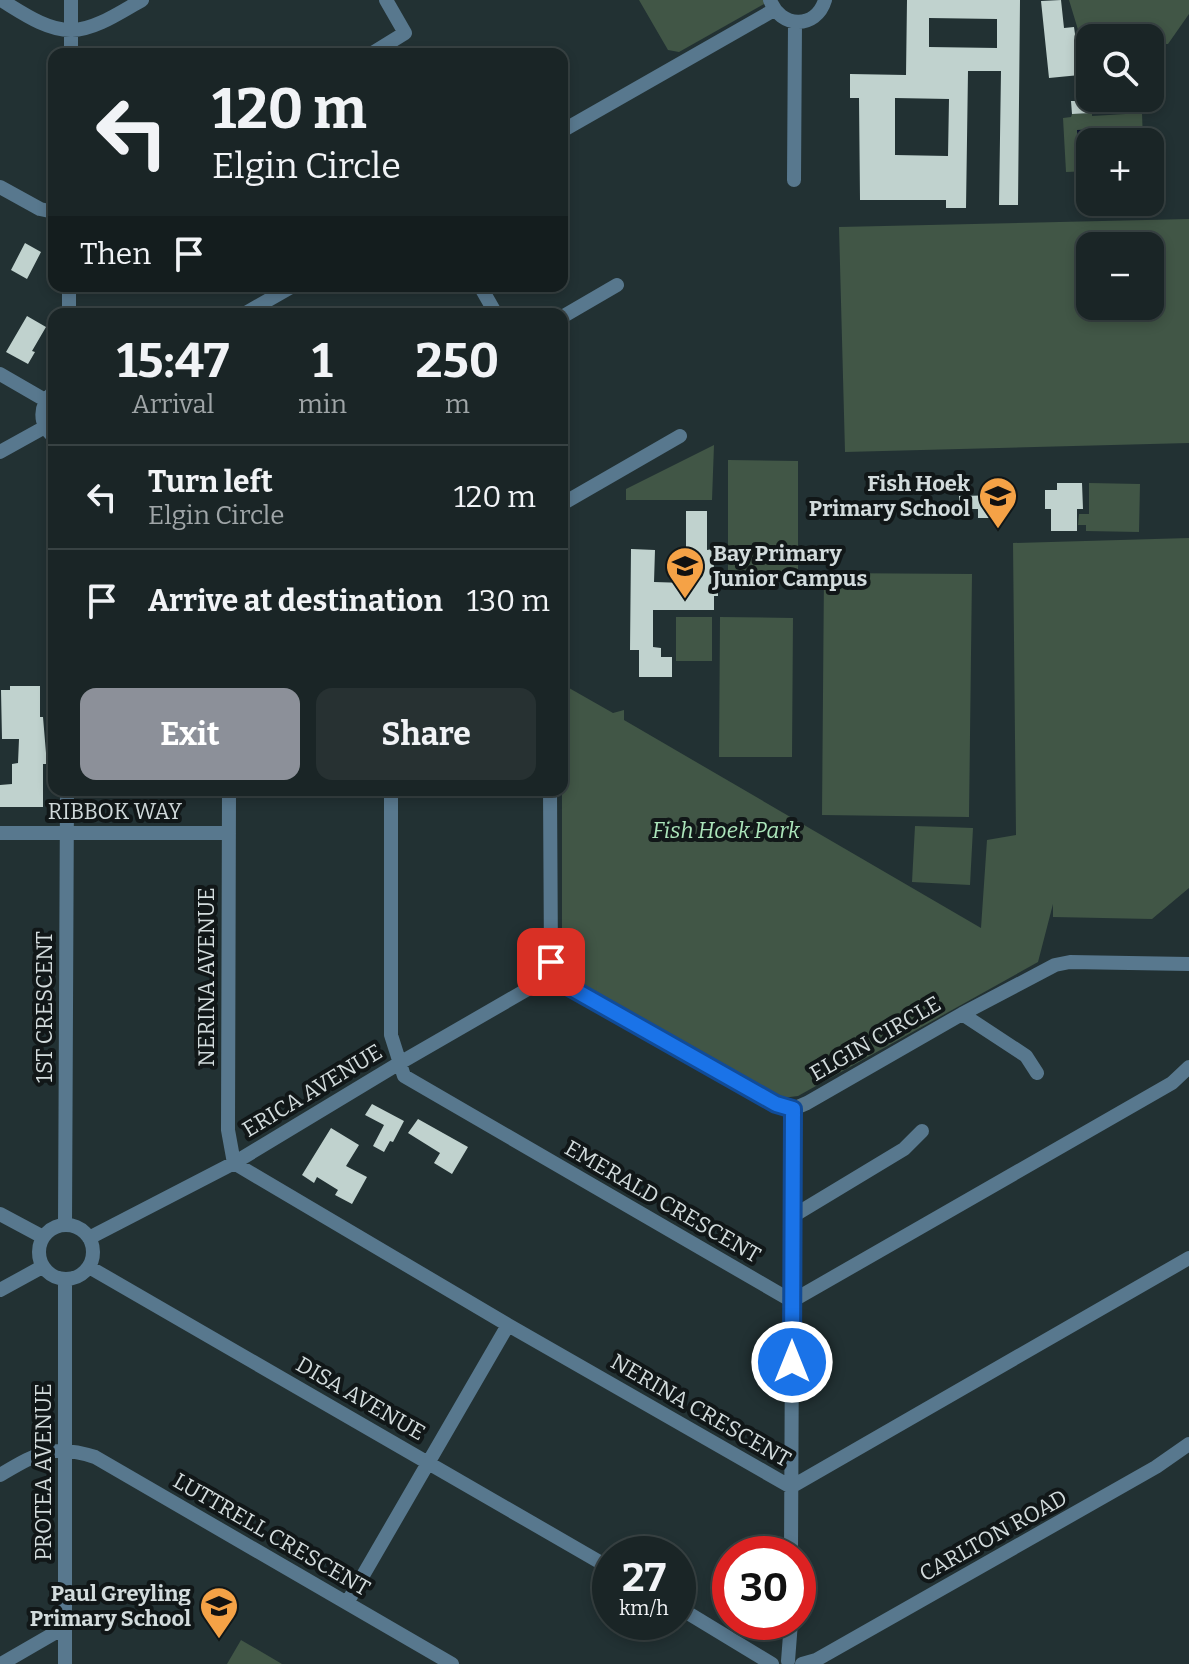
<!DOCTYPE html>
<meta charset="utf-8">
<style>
:root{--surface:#1a2526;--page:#273132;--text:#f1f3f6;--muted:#9fa5a7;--line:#384243;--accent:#8c9099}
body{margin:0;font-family:Bitter,serif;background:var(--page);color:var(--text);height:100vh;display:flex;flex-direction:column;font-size:30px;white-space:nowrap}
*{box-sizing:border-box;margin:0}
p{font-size:26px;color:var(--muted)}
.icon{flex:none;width:44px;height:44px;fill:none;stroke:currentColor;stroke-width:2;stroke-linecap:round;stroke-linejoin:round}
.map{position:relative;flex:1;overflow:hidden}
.sheet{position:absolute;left:48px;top:308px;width:520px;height:488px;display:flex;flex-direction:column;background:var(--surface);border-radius:16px;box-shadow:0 4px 12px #0003,0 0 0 2px var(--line)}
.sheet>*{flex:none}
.banner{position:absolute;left:48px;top:48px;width:520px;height:244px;border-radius:16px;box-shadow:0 4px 12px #0003,0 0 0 2px var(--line);background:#1a2526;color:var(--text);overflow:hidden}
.fabs{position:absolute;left:1076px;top:24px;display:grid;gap:16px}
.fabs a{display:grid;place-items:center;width:88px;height:88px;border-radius:16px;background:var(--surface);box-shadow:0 4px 12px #0003,0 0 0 2px var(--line);font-size:40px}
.speed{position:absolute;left:592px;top:1536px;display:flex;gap:16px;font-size:40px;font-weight:700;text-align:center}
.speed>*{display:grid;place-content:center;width:104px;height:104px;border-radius:50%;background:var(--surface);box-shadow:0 4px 12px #0003,0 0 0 2px var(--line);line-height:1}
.speed small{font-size:20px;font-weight:400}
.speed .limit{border:12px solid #d22;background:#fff;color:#111}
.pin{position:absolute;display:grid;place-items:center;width:68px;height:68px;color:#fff;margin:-34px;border-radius:16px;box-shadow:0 4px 12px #0006}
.me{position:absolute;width:88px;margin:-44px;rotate:0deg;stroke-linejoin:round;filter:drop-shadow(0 0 6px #0008)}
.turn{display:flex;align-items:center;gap:28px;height:168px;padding:0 32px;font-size:36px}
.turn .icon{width:104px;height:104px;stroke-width:2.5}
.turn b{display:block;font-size:56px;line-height:68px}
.then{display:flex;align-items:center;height:76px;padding:0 32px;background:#0003;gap:16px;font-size:30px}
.eta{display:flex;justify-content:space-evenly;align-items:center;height:136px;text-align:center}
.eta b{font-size:48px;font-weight:700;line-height:56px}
.button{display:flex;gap:16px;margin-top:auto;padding:16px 32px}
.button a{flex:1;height:92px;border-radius:16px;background:var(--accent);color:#fff;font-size:32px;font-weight:700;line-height:92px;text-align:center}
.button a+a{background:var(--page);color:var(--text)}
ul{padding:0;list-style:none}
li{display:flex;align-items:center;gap:24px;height:104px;padding:0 32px;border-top:2px solid var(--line)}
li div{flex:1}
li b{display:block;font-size:30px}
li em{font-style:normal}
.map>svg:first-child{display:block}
.green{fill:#415646;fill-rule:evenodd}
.water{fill:#0d152e}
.building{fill:#c0d2ce;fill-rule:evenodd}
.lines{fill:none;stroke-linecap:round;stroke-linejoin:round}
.minor{stroke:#58788e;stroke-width:14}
.route-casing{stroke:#114b97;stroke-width:20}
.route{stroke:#1a73e8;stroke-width:14}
.labels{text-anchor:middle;stroke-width:8;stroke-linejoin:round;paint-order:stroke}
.poi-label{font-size:22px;font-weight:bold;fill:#d2dbdc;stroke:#111718;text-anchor:end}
.street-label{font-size:22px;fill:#d2dbdc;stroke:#111718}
.park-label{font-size:22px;font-style:italic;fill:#abe4ba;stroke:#111718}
</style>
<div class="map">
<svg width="1189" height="1664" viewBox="0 0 1189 1664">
<rect width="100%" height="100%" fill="#223133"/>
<path class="green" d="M639 0H766L764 4 679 52 668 50Z
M1069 0H1189V14L1168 44H1150V38H1090V50L1087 49 1085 33H1079Z
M1092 113V116L1142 113 1143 142H1090V171L1066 172 1063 118 1071 117 1072 114Z
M1189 219V443L845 452 839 227ZM1090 246H1150V306H1090Z
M714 445 712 500H626V489Z
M728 460 798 461V575H728Z
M1089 483 1140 484 1139 532 1086 531V525H1078L1079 514H1089Z
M1189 538V888L1152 919 1053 917V904L1038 962 798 1096 782 1098 572 979 562 964V684L613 713 624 710V720L981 928 987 840 1016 835 1013 543Z
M824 573 972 574 969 817 822 815Z
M676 617H712V661H676Z
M720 617 793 618 792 757H719Z
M915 826 973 828 970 885 912 882Z
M241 1640 282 1664H227Z"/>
<path class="water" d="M1131 127V142H1090V157H1079L1077 130Z"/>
<path class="building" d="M907 0H1020L1018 205H999L1001 71H968L966 208H946V200H860L859 98H850V74L906 75ZM929 18 997 19V48L929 47ZM895 98 949 99 948 156 895 155Z
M1061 0 1064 28 1074 27 1075 34 1085 33 1087 54H1090V74L1049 78 1041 1Z
M1071 101H1091L1092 113 1072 114Z
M25 243 41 252 27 279 11 270Z
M27 316 46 327 32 351 35 352 28 364 6 352Z
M1057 483H1082L1083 509H1077V531H1051V509H1045V490H1057Z
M1007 495V509L997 510V518H978V509H959V496Z
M686 511H707V550L713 549 714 571H718V596H714V610H653V647L661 648V657H672V677H639V650H630L631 549 655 550 654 582 686 583Z
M10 686H40V717H43L46 753V764H43V807H0V785L12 784V764L18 763 19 739H2L1 690H10Z
M372 1104 404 1121 393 1142 390 1141 384 1152 373 1146 384 1125 365 1115Z
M418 1119 468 1147 452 1174 434 1163 440 1153 408 1133Z
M331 1128 359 1145 346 1166 367 1177 352 1204 335 1195 338 1190 317 1177 314 1183 302 1175Z"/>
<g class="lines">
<path class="minor" d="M1 0C21 12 47 31 72 30 95 30 122 11 142 0
M770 0C780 28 816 30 825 0
M71 54V0
M371 54 405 33 386 0
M562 131 774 10
M794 180 795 23
M0 187 40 209 54 212
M480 286 496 314
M69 314V286
M244 314 293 286
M562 317 617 285
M0 374 45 400
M54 391C39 405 38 424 54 437
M0 452 45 427
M562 504 680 436
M229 790 228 1130 234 1163 508 1325 791 1487 1189 1258
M391 790V1035L404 1076 792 1301 1172 1083 1189 1067
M550 790 551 962 554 974 572 988 783 1107 793 1109 807 1103 962 1014 1055 965 1070 962 1189 964
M0 833H229
M962 1014 1026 1056 1037 1073
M0 1214 43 1237
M793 1216 904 1149 922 1131
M39 1252a27 27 0 1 1 54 0a27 27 0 1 1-54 0Z
M65 1225 67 790
M89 1238 234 1163 398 1064 554 974
M89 1267 610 1568
M65 1280V1664
M0 1290 42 1267
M0 1475C36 1454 52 1443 95 1457L452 1664
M791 1554 793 1109
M347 1603 508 1325
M678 1607 772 1664
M788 1661 791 1622
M1 1664 65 1627
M802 1664 816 1660 1156 1467 1189 1444"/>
</g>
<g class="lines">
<defs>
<path id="route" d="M551 962 554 974 564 984 776 1104 793 1109 792 1362"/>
</defs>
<use href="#route" class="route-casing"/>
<use href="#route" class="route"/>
</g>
<defs>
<symbol id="school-pin" viewBox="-11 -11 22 30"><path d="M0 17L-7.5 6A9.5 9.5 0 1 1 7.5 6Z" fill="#f5a246" stroke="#111718"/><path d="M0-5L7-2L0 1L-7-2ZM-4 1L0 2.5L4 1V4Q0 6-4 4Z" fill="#111"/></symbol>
</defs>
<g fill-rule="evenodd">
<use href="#school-pin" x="976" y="474" width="44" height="60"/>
<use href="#school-pin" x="663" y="544" width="44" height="60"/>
<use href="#school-pin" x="197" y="1584" width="44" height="60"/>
</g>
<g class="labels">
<g class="poi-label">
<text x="970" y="491">Fish Hoek<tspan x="970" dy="25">Primary School</tspan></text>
<text x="713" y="561" text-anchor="start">Bay Primary<tspan x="713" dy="25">Junior Campus</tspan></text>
<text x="191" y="1601">Paul Greyling<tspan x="191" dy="25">Primary School</tspan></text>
</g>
<g class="street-label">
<text x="115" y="819">RIBBOK WAY</text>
<text transform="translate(206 977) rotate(-90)" y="8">NERINA AVENUE</text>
<text transform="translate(44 1007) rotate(-90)" y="8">1ST CRESCENT</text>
<text transform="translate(875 1038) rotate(-30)" y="8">ELGIN CIRCLE</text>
<text transform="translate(312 1090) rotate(-31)" y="8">ERICA AVENUE</text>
<text transform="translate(663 1201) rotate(30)" y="8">EMERALD CRESCENT</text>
<text transform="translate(361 1398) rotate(30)" y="8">DISA AVENUE</text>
<text transform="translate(701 1410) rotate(30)" y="8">NERINA CRESCENT</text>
<text transform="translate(43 1472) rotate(-90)" y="8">PROTEA AVENUE</text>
<text transform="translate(272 1534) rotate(30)" y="8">LUTTRELL CRESCENT</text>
<text transform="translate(993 1535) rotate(-29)" y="8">CARLTON ROAD</text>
</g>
<g class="park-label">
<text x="726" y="838">Fish Hoek Park</text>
</g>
</g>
</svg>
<div class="fabs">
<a><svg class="icon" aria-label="search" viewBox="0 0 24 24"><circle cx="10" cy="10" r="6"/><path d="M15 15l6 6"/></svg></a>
<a>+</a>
<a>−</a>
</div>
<div class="speed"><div>27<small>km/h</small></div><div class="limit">30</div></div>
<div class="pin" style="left:551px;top:962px;background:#d93025"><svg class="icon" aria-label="arrive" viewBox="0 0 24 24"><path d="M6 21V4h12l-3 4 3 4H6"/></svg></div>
<svg class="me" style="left:792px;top:1362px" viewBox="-20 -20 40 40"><circle r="17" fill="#1a73e8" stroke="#fff" stroke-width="3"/><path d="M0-11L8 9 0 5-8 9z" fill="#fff"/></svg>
<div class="banner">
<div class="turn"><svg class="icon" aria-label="left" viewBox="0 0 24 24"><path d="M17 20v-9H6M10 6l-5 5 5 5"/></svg><div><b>120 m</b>Elgin Circle</div></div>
<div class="then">Then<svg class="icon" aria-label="arrive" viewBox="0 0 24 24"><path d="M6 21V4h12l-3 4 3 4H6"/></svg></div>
</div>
<section class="sheet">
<div class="eta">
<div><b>15:47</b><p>Arrival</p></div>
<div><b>1</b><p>min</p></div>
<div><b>250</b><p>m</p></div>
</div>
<ul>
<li><svg class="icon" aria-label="left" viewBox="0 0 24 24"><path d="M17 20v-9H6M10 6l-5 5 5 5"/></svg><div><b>Turn left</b><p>Elgin Circle</p></div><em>120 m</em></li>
<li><svg class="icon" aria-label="arrive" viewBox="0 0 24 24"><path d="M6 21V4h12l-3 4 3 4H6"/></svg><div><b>Arrive at destination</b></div><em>130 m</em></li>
</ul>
<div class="button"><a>Exit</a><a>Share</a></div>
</section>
</div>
